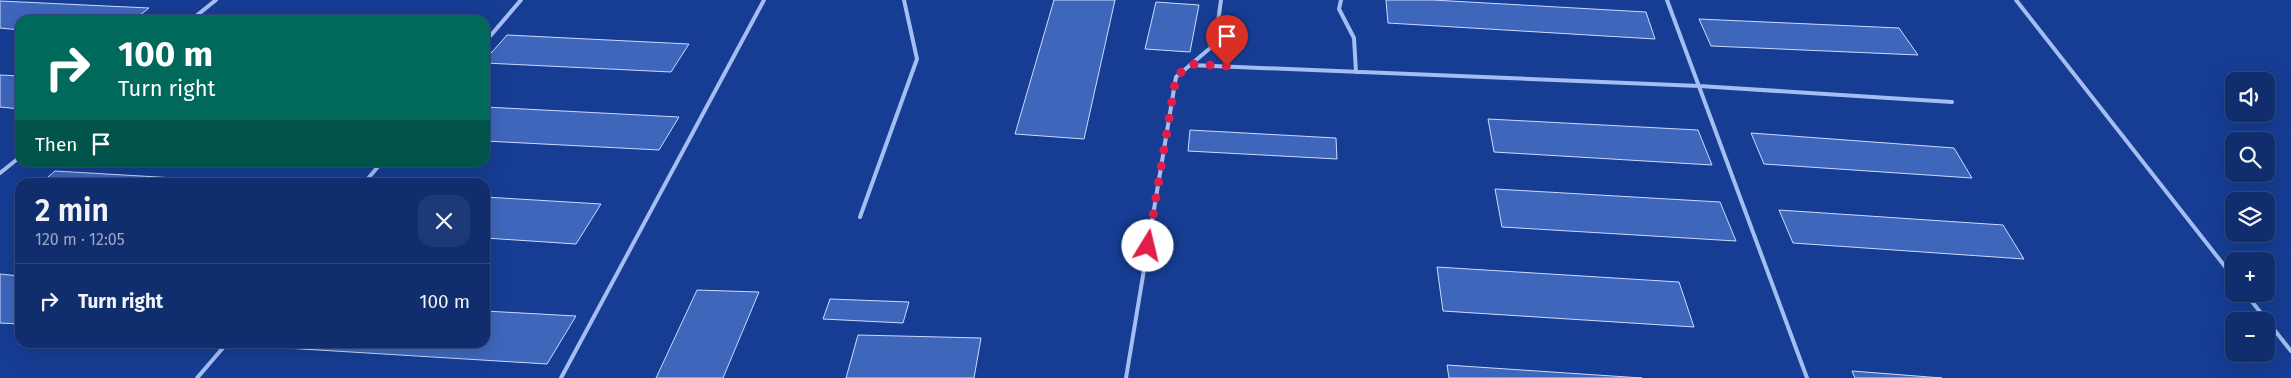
<!DOCTYPE html>
<meta charset="utf-8">
<style>
:root{--surface:#102e6e;--page:#1e3a76;--text:#f1f3f6;--muted:#9ca8c2;--line:#304a81}
body{margin:0;font-family:"Fira Sans",sans-serif;background:var(--page);color:var(--text);height:100vh;display:flex;flex-direction:column;font-size:19px;white-space:nowrap}
*{box-sizing:border-box;margin:0}
p{font-size:16px;color:var(--muted)}
.icon{flex:none;width:28px;height:28px;fill:none;stroke:currentColor;stroke-width:2;stroke-linecap:round;stroke-linejoin:round}
.map{position:relative;flex:1;overflow:hidden}
.details{position:absolute;left:15px;top:178px;width:475px;height:170px;display:flex;flex-direction:column;background:var(--surface);border-radius:15px;box-shadow:0 5px 20px #0002,0 0 0 1px var(--line)}
.details>*{flex:none}
.banner{position:absolute;left:15px;top:15px;width:475px;height:152px;border-radius:15px;box-shadow:0 5px 20px #0002,0 0 0 1px var(--line);background:#00695c;color:#fff;overflow:hidden}
.fabs{position:absolute;left:2225px;top:72px;display:grid;gap:10px}
.fabs a{display:grid;place-items:center;width:50px;height:50px;border-radius:10px;background:var(--surface);box-shadow:0 5px 20px #0002,0 0 0 1px var(--line);font-size:25px}
.pin{position:absolute;display:grid;place-items:center;width:42px;height:42px;color:#fff;margin:-51px -21px;border-radius:50% 50% 50% 0;rotate:-45deg;box-shadow:0 0 5px #0007}
.pin .icon{rotate:45deg}
.me{position:absolute;width:55px;margin:-28px;rotate:9deg;stroke-linejoin:round;filter:drop-shadow(0 0 4px #0008)}
.turn{display:flex;align-items:center;gap:18px;height:105px;padding:0 20px;font-size:22px}
.turn .icon{width:65px;height:65px;stroke-width:2.5}
.turn b{display:block;font-size:35px;line-height:42px}
.then{display:flex;align-items:center;height:48px;padding:0 20px;background:#0003;gap:10px;font-size:19px}
.round{display:grid;place-items:center;flex:none;width:52px;height:52px;border-radius:15px;background:var(--page)}
.head{display:flex;align-items:center;justify-content:space-between;height:85px;padding:0 20px}
h1{font-size:30px;font-weight:600;line-height:38px}
ul{padding:0;list-style:none}
li{display:flex;align-items:center;gap:15px;height:75px;padding:0 20px;border-top:1px solid var(--line)}
li div{flex:1}
li b{display:block;font-size:19px}
li em{font-style:normal}
.map>svg:first-child{display:block}
.building{fill:#3e66bb;stroke:#ccdbfc}
.lines{fill:none;stroke-linecap:round;stroke-linejoin:round}
.lane{stroke:#a5bef1;stroke-width:4}
.route{stroke:#e11d48;stroke-width:9;stroke-dasharray:0 16.2}
</style>
<div class="map">
<svg width="2291" height="378" viewBox="0 0 2291 378">
<rect width="100%" height="100%" fill="#163d93"/>
<path class="building" d="M1054 0H1115L1084 139 1015 134Z
M1386 0H1433L1646 12 1655 39 1388 23Z
M0 1 149 8 134 20H20V30L0 28Z
M1156 2 1199 5 1190 52 1145 49Z
M238 16 324 20H233Z
M1699 19 1899 28 1918 55 1711 46Z
M507 35 689 44 671 72 485 63V60Z
M0 75 20 76V109L0 107Z
M485 107 679 117 659 150 485 141Z
M1488 119 1698 130 1712 165 1494 152Z
M1190 130 1336 138 1337 159 1188 151Z
M1751 133 1954 148 1972 178 1764 164Z
M55 171 244 182H42Z
M1495 189 1720 202 1736 241 1502 227Z
M485 197 601 204 576 244 485 238Z
M1779 210 2003 225 2024 259 1793 243Z
M1437 267 1679 282 1694 327 1443 311Z
M0 274 20 276V324L0 323Z
M697 290 759 292 723 378H656Z
M830 299 909 302 903 323 823 319Z
M485 311 576 316 547 364 269 347 273 342H485Z
M858 335 981 338 974 378H846Z
M1447 365 1642 378H1449Z
M1852 371 1942 378H1855Z"/>
<g class="lines">
<path class="lane" d="M1341 0 1339 9 1354 38 1356 72
M1667 0 1807 378
M2016 0 2234 278
M191 20 216 0
M485 42 521 0
M1190 65 1699 86 1952 102
M0 173 20 157
M365 182 382 162
M860 217 917 59 904 0
M2246 294 2291 351
M197 378 228 342
M561 378 764 0
M1126 378 1176 77 1215 44 1221 0"/>
</g>
<g class="lines">
<path class="route" d="M1148 246 1176 77 1190 64 1227 66"/>
</g>
</svg>
<div class="fabs">
<a><svg class="icon" aria-label="sound" viewBox="0 0 24 24"><path d="M4 9h4l5-4v14l-5-4H4zM17 9q2 3 0 6"/></svg></a>
<a><svg class="icon" aria-label="search" viewBox="0 0 24 24"><circle cx="10" cy="10" r="6"/><path d="M15 15l6 6"/></svg></a>
<a><svg class="icon" aria-label="layers" viewBox="0 0 24 24"><path d="M12 4l9 5-9 5-9-5zM3 14l9 5 9-5"/></svg></a>
<a>+</a>
<a>−</a>
</div>
<div class="pin" style="left:1227px;top:66px;background:#d93025"><svg class="icon" aria-label="arrive" viewBox="0 0 24 24"><path d="M6 21V4h12l-3 4 3 4H6"/></svg></div>
<svg class="me" style="left:1148px;top:246px" viewBox="-20 -20 40 40"><circle r="19" fill="#fff"/><path d="M0-13L10 11 0 6-10 11z" fill="#e11d48"/></svg>
<div class="banner">
<div class="turn"><svg class="icon" aria-label="right" viewBox="0 0 24 24"><path d="M7 20v-9h11M14 6l5 5-5 5"/></svg><div><b>100 m</b>Turn right</div></div>
<div class="then">Then<svg class="icon" aria-label="arrive" viewBox="0 0 24 24"><path d="M6 21V4h12l-3 4 3 4H6"/></svg></div>
</div>
<section class="details">
<div class="head"><div><h1>2 min</h1><p>120 m · 12:05</p></div><a class="round"><svg class="icon" aria-label="close" viewBox="0 0 24 24"><path d="M6 6l12 12M18 6L6 18"/></svg></a></div>
<ul>
<li><svg class="icon" aria-label="right" viewBox="0 0 24 24"><path d="M7 20v-9h11M14 6l5 5-5 5"/></svg><div><b>Turn right</b></div><em>100 m</em></li>
</ul>
</section>
</div>
